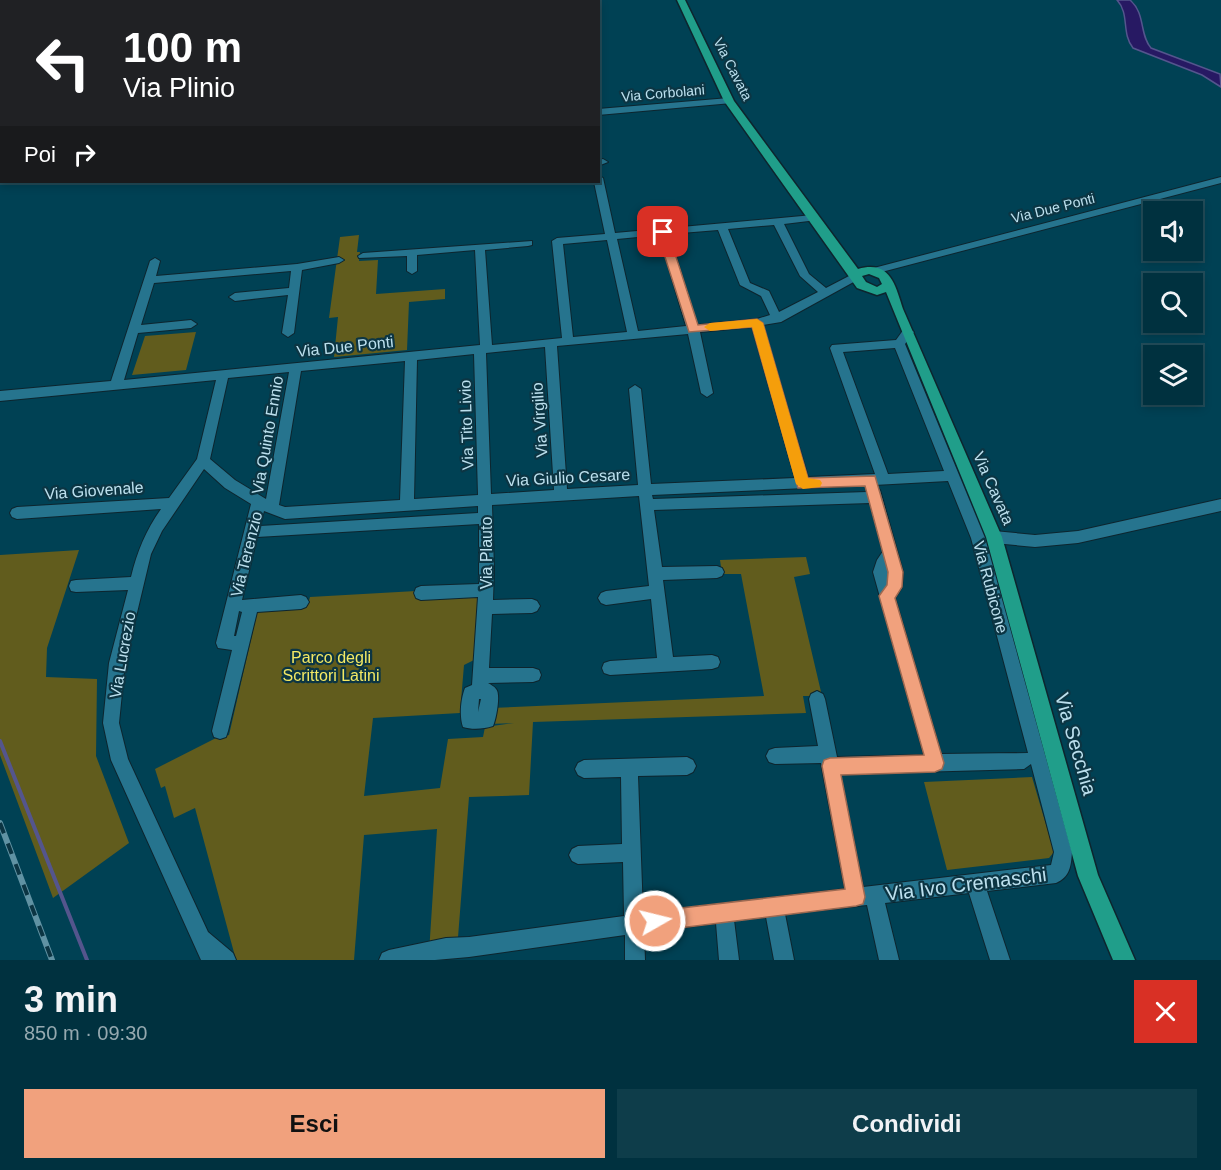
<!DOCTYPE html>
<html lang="it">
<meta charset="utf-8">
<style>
:root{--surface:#00313f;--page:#0e3d4a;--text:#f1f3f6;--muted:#95a9b0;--line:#224c59;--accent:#f1a17d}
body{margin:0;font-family:Helvetica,sans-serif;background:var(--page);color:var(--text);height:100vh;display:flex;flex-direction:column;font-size:22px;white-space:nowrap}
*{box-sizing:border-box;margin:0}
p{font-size:20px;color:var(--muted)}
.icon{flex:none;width:33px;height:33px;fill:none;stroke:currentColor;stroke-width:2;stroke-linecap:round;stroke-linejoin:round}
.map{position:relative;height:960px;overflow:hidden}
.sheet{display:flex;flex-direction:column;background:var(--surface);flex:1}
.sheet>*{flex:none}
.guide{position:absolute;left:0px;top:0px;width:600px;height:183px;box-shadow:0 3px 9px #0003,0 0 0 2px var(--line);background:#202124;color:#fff;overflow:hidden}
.fabs{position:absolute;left:1143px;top:201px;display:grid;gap:12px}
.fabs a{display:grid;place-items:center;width:60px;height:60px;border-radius:0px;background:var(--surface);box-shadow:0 3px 9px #0003,0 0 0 2px var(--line);font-size:30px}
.pin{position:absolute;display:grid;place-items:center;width:51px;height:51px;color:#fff;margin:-26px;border-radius:12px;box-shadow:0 3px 9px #0006}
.me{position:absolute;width:66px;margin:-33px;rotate:82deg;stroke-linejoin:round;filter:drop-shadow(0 0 4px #0008)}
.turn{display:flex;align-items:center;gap:21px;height:126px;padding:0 24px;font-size:27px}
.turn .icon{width:78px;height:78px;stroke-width:2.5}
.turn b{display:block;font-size:42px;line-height:51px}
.then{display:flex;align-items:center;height:57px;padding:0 24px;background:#0003;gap:12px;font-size:22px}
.round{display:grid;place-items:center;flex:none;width:63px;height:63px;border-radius:0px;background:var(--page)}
.summary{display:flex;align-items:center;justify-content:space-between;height:102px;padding:0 24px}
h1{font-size:36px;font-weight:700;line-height:45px}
.action{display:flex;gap:12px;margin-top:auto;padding:12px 24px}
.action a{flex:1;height:69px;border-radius:0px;background:var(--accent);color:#111;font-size:24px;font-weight:700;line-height:69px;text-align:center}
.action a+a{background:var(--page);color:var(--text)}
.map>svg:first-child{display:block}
.green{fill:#615c1d}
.water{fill:#271963;stroke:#54558d;stroke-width:1.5}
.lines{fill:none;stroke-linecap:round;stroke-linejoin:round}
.stream{stroke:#54558d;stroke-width:4}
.minor-casing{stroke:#0d252e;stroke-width:2}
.major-casing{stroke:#0d252e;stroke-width:3}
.minor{fill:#26748e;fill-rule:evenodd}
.major{fill:#209e8a;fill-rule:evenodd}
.rail-casing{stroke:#6092a3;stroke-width:6}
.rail{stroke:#0c3543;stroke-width:4;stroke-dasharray:11;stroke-linecap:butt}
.route{fill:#f1a17d;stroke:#9d6951;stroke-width:1.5}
.slow{fill:#f59e0b}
.labels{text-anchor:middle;stroke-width:4.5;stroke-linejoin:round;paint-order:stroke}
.far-street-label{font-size:14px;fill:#bce0ee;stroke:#0c3543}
.street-label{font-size:16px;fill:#bce0ee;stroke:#0c3543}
.park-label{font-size:16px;fill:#f4e964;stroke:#0c3543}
.near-street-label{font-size:20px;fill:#bce0ee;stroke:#0c3543}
</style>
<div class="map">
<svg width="1221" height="960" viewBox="0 0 1221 960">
<rect width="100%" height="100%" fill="#004154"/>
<path class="green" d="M359 235 357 252H360L359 261 378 260 376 294 445 289V299L409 302 407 350 334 357 338 317 329 318 340 237Z
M196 332 186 370 132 375 145 336Z
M79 550 47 648 46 677 97 679 96 756 129 843 53 898 0 755V555Z
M806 557 810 574 794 577 822 696H803L806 713 533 722 529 795 469 797 457 950 429 953 437 829 364 835 354 960H236L195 808 174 818 165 786 161 788 155 769 218 737 229 735 258 609 308 604 310 597 416 591 482 593 476 659 464 665 460 713 373 718 364 796 440 788 448 739 483 737 485 727 514 723 488 724 491 708 764 696 741 574H722L720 560Z
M1032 777 1054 852 1049 858 947 870 924 782Z"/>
<path class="water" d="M1117 0H1130C1146 14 1139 34 1151 48L1220 74 1221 87 1202 75 1133 48C1121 33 1130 14 1117 0Z"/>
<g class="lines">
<path class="stream" d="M0 741 87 960"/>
<defs>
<path id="minor" d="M729 98 732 99V103L598 115V109Z
M0 152H2V158H0Z
M603 159 608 162 598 166V160Z
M598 175 603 178 615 233 813 215 818 218 817 220 784 224 809 274 826 288 851 275H859V279L781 322 763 325 808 477 875 474 830 348 832 345 896 340 904 329 908 328 914 332 905 344 985 538 1072 852C1071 866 1070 877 1056 883L987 891 1010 960H990L969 893 885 903 899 960H879L867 905 785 914 794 960H774L766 917 734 920 739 960H719L716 923 644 933 645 960H625V935L469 957 435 960H379L382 953 389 950 446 938 469 937 624 916 623 862 578 864 572 861 569 855 572 849 578 846 622 844 621 777 584 778 578 775 575 769 578 763 584 760 687 757 693 760 696 766 693 772 687 775 638 776 643 913 845 889 821 763 775 764 769 762 766 756 769 750 775 748 818 746 809 699 811 694 817 691 823 694 825 699 837 757 924 755 873 572 877 560 883 551 870 503 654 510 662 567 717 566 722 568 724 572 722 576 717 578 663 580 673 657 712 655 718 657 720 662 718 667 712 669 610 675 604 673 602 668 604 663 610 661 657 658 651 599 606 605 601 603 598 598 601 593 606 591 649 586 639 496 492 505 494 569 493 600 532 599 537 601 540 606 537 611 532 613 492 614 489 668H533L539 670 541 675 539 680 533 682 488 683C491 685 494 686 496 689 501 694 496 719 493 726 484 729 472 730 463 727 459 716 461 698 465 688L472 685 478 597 421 600 416 598 414 593 416 588 421 586 479 584V524L257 537 242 600 301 595 306 597 309 602 306 607 301 609 257 612 228 731 226 737 220 739 214 737 212 731 232 650 218 648 216 643 251 504 225 488 204 469 162 531 151 554 125 663 119 723 128 759 208 932 233 953 236 960H201L111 760 103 723 109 663 128 590 76 592 71 591 69 586 71 581 76 580 131 577C137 552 146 530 161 509L17 519 12 517 10 513 12 509 17 507 169 498 197 459 216 380 0 401V391L111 381 150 261 155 258 160 261 156 276 297 264 339 257 344 260 339 263 302 270 294 333 288 337 282 333 288 295 235 301 229 297 235 293 289 288 291 271 154 283 141 325 191 320 197 324 191 328 138 333 124 380 480 345 475 250 417 255V271L412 274 407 271V256L359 258 358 256 363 253 532 241V245L528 246 485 250 492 345 562 338 552 241 557 238 605 234 594 182H598ZM774 225 800 276 818 292 779 312 769 291 750 283 728 229ZM718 230 740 285 761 296 770 315 757 319 697 325 669 234ZM659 235 686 326 638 331 617 239ZM607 240 627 332 573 337 563 244ZM752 327 795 478 651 484 641 389 635 385 629 389 638 485 567 489 557 346 688 334 701 393 707 397 713 393 700 332ZM545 347 554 490 491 494 486 353ZM895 348 944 471 888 474 843 352ZM474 354 478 495 414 499 417 360ZM405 361 400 500 285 507 279 505 301 371ZM289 372 266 499 235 480 210 459 228 378ZM948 481 971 538 1028 753 941 754 895 598 902 587 903 572 880 490 874 485ZM872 485 868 486 867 492 653 499 652 495ZM478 506V513L260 526 264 511 285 519ZM239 611 242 612 236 636H234ZM479 699H481L478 712ZM1031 764 1054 852 1051 865 863 887 840 774 1024 769Z
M1221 177V183L874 274 869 271 870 269Z
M1221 499V511L1078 543 1035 547 994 543 989 541 987 537 989 533 994 531 1035 535 1078 531Z"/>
<path id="major" d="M677 0H685L734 101 858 269C890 260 895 284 903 309L1002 537 1098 875 1135 960H1113L1078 876 986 537 886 292 877 295 857 288 724 101ZM869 274 879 278 882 284 877 287 866 282 862 276Z"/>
</defs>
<use href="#minor" class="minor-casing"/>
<use href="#major" class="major-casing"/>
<use href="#minor" class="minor"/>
<use href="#major" class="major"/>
<defs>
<path id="rail" d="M0 823 52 960"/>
</defs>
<use href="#rail" class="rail-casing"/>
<use href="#rail" class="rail"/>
</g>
<path class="route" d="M663 229 668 232 698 325 757 319 763 323 808 478 875 476 903 572 902 587 895 598 944 763 942 769 935 772 841 775 865 897 863 904 856 906 655 931 648 928 646 921 648 914 655 911 845 889 822 766 824 760 830 758 924 755 879 596 887 585 888 572 865 486 798 488 752 327 689 332 657 232Z"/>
<path class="slow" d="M757 319 763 323 808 478 820 480 822 483 820 487 803 489 796 484 752 327 710 331 704 327 710 323Z"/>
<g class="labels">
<g class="far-street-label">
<text transform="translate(733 69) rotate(63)" y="5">Via Cavata</text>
<text transform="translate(663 93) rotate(-5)" y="5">Via Corbolani</text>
<text transform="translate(1053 208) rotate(-14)" y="5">Via Due Ponti</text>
</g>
<g class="street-label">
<text transform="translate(345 346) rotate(-6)" y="6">Via Due Ponti</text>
<text transform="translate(539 420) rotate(-94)" y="6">Via Virgilio</text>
<text transform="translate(466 425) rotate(-92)" y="6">Via Tito Livio</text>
<text transform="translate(267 435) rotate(-80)" y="6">Via Quinto Ennio</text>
<text transform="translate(568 477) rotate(-3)" y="6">Via Giulio Cesare</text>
<text transform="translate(994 488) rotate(66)" y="6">Via Cavata</text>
<text transform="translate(94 490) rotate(-4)" y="6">Via Giovenale</text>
<text transform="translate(486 553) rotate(-90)" y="6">Via Plauto</text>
<text transform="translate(246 554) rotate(-76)" y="6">Via Terenzio</text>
<text transform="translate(991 587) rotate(75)" y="6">Via Rubicone</text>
<text transform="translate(122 655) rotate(-80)" y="6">Via Lucrezio</text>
</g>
<g class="park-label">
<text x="331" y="663">Parco degli<tspan x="331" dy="18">Scrittori Latini</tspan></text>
</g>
<g class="near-street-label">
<text transform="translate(1076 744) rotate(74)" y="7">Via Secchia</text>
<text transform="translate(966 884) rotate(-7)" y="7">Via Ivo Cremaschi</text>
</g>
</g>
</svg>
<div class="fabs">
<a><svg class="icon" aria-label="sound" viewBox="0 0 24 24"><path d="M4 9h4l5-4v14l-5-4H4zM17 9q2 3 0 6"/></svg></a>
<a><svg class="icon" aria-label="search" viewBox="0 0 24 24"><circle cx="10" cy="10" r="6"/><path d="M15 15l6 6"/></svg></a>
<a><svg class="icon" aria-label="layers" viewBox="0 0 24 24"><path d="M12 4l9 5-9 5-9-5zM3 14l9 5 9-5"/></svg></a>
</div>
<div class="pin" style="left:663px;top:232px;background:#d93025"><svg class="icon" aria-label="arrive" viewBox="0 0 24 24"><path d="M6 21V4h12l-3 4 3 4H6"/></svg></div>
<svg class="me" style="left:655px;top:921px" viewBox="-20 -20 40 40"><circle r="17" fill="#f1a17d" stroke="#fff" stroke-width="3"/><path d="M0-11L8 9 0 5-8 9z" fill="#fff"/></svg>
<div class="guide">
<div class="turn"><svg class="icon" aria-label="left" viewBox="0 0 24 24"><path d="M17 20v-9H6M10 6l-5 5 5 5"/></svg><div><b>100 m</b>Via Plinio</div></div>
<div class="then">Poi<svg class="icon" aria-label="right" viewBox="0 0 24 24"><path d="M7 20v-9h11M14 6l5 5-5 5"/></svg></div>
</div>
</div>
<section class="sheet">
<div class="summary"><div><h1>3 min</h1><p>850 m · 09:30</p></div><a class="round" style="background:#d93025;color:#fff"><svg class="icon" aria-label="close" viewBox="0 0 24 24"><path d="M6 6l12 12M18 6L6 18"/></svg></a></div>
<div class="action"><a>Esci</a><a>Condividi</a></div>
</section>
